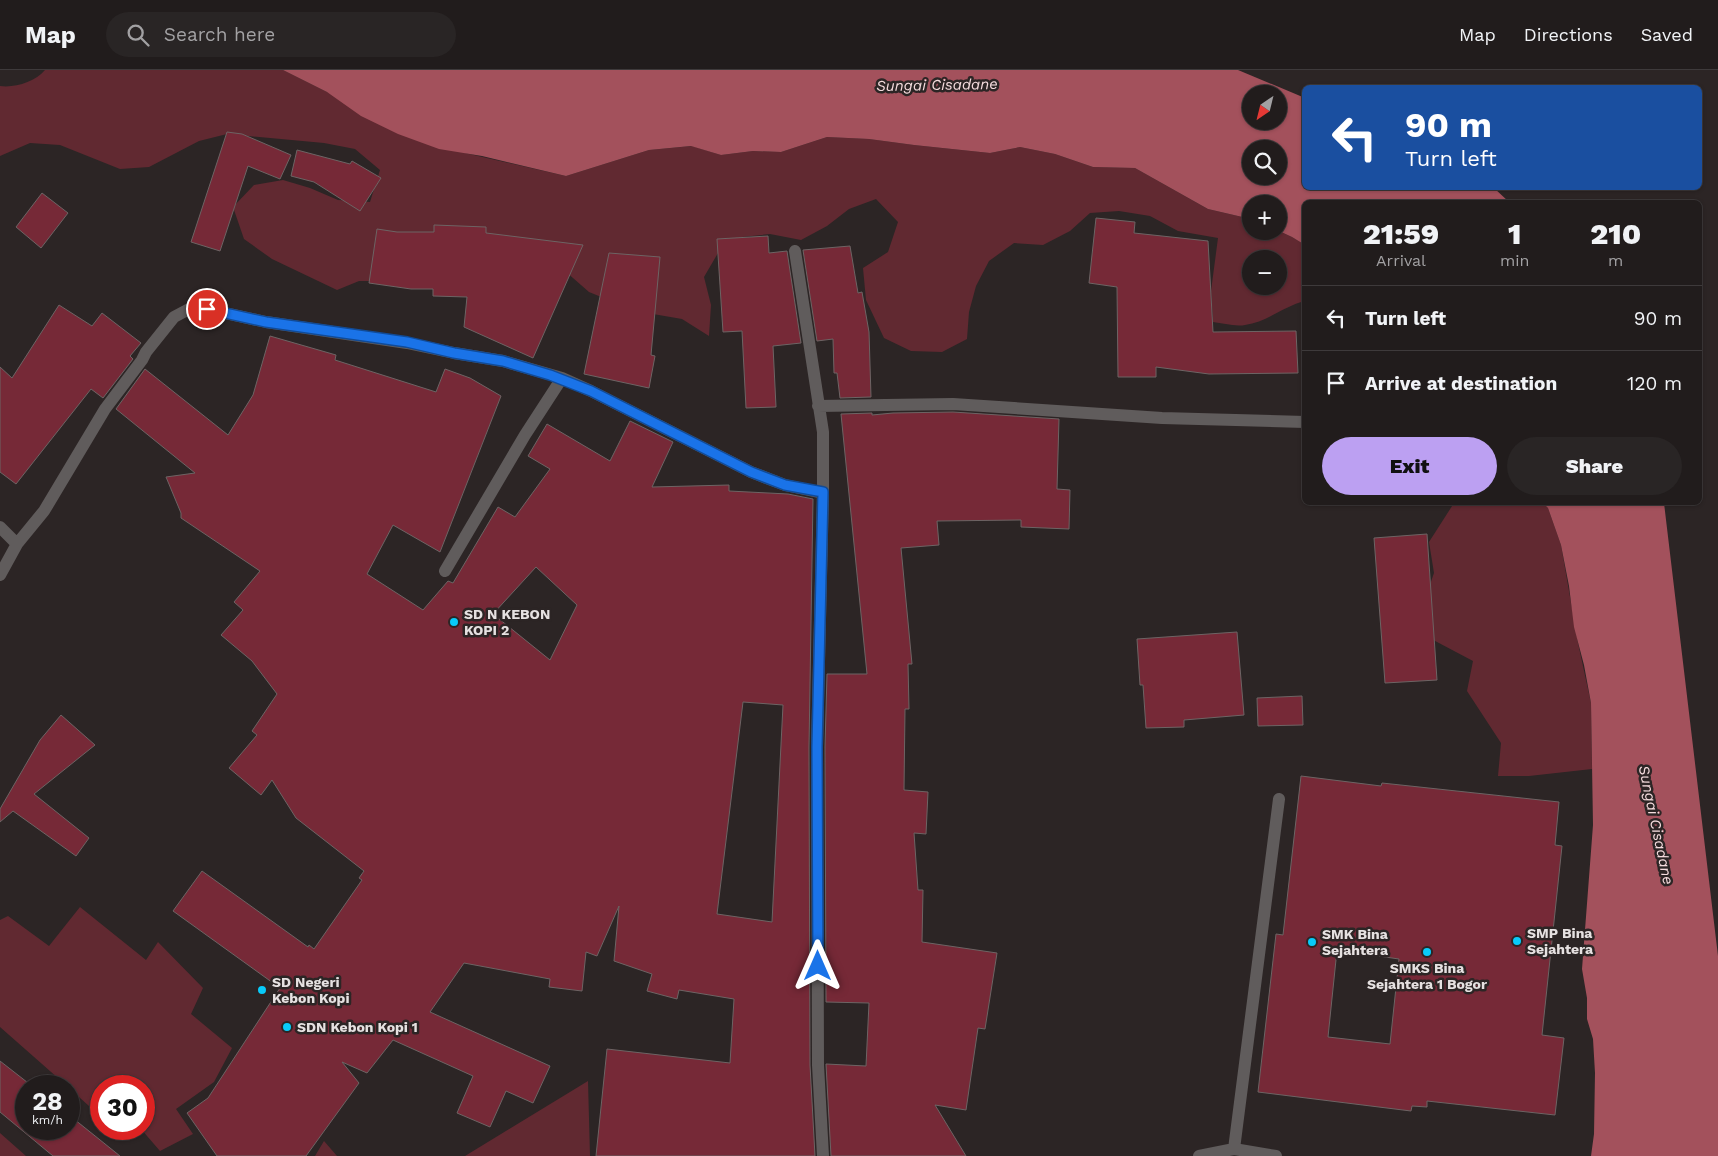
<!DOCTYPE html>
<meta charset="utf-8">
<style>
:root{--surface:#211c1c;--page:#292525;--text:#f1f3f6;--muted:#a2a1a3;--line:#3e3a3b;--accent:#bca0f2}
body{margin:0;font-family:"Work Sans",sans-serif;background:var(--page);color:var(--text);height:100vh;display:flex;flex-direction:column;font-size:19px;white-space:nowrap}
*{box-sizing:border-box;margin:0}
p{font-size:16px;color:var(--muted)}
.icon{flex:none;width:28px;height:28px;fill:none;stroke:currentColor;stroke-width:2;stroke-linecap:round;stroke-linejoin:round}
.map{position:relative;flex:1;overflow:hidden}
.sheet{position:absolute;left:1302px;top:130px;width:400px;height:305px;display:flex;flex-direction:column;background:var(--surface);border-radius:8px;box-shadow:0 1px 4px #0004,0 0 0 1px var(--line)}
.sheet>*{flex:none}
.guide{position:absolute;left:1302px;top:15px;width:400px;height:105px;border-radius:8px;box-shadow:0 1px 4px #0004,0 0 0 1px var(--line);background:#1a4fa0;color:#fff;overflow:hidden}
.needle{width:32px;rotate:215deg}
.controls{position:absolute;left:1242px;top:15px;display:grid;gap:10px}
.controls a{display:grid;place-items:center;width:45px;height:45px;border-radius:50%;background:var(--surface);box-shadow:0 1px 4px #0004,0 0 0 1px var(--line);font-size:25px}
.speed{position:absolute;left:15px;top:1005px;display:flex;gap:10px;font-size:25px;font-weight:700;text-align:center}
.speed>*{display:grid;place-content:center;width:65px;height:65px;border-radius:50%;background:var(--surface);box-shadow:0 1px 4px #0004,0 0 0 1px var(--line);line-height:1}
.speed small{font-size:12px;font-weight:400}
.speed .limit{border:8px solid #d22;background:#fff;color:#111}
.pin{position:absolute;display:grid;place-items:center;width:42px;height:42px;color:#fff;margin:-21px;border:2px solid #fff;border-radius:50%;box-shadow:0 1px 5px #0007}
.me{position:absolute;width:55px;margin:-28px;rotate:0deg;stroke-linejoin:round;filter:drop-shadow(0 0 4px #0008)}
.turn{display:flex;align-items:center;gap:18px;height:105px;padding:0 20px;font-size:22px}
.turn .icon{width:65px;height:65px;stroke-width:2.5}
.turn b{display:block;font-size:35px;line-height:42px}
.eta{display:flex;justify-content:space-evenly;align-items:center;height:85px;text-align:center}
.eta b{font-size:30px;font-weight:800;line-height:35px}
.button{display:flex;gap:10px;margin-top:auto;padding:10px 20px}
.button a{flex:1;height:58px;border-radius:30px;background:var(--accent);color:#111;font-size:20px;font-weight:800;line-height:58px;text-align:center}
.button a+a{background:var(--page);color:var(--text)}
ul{padding:0;list-style:none}
li{display:flex;align-items:center;gap:15px;height:65px;padding:0 20px;border-top:1px solid var(--line)}
li div{flex:1}
li b{display:block;font-size:19px}
li em{font-style:normal}
header{display:flex;align-items:center;gap:30px;box-sizing:border-box;height:70px;padding:0 25px;background:var(--surface);border-bottom:1px solid var(--line)}
header strong{font-size:24px}
nav{display:flex;gap:28px;margin-inline-start:auto;font-size:18px}
.search{width:350px;height:45px;background:var(--page);display:flex;align-items:center;gap:12px;box-sizing:border-box;padding:0 18px;border-radius:28px;color:var(--muted);font-size:19px}
.map>svg:first-child{display:block}
.green{fill:#612931;fill-rule:evenodd}
.water{fill:#a3515c;fill-rule:evenodd}
.building{fill:#762937;stroke:#6d6464;fill-rule:evenodd}
.lines{fill:none;stroke-linecap:round;stroke-linejoin:round}
.minor{stroke:#605c5c;stroke-width:12}
.route-casing{stroke:#114b97;stroke-width:12}
.route{stroke:#1a73e8;stroke-width:9}
.poi-dot{fill:#08cbfa;stroke:#2c2525;stroke-width:2}
.labels{text-anchor:middle;stroke-width:5;stroke-linejoin:round;paint-order:stroke}
.poi-label{font-size:14px;font-weight:bold;fill:#e6e1e1;stroke:#2c2525;text-anchor:start}
.water-label{font-size:15px;font-style:italic;fill:#f5dcde;stroke:#2c2525}
</style>
<header>
<strong>Map</strong>
<div class="search"><svg class="icon" aria-label="search" viewBox="0 0 24 24"><circle cx="10" cy="10" r="6"/><path d="M15 15l6 6"/></svg>Search here</div>
<nav><a>Map</a><a>Directions</a><a>Saved</a></nav>
</header>
<div class="map">
<svg width="1718" height="1086" viewBox="0 0 1718 1086">
<rect width="100%" height="100%" fill="#2c2525"/>
<path class="green" d="M45 0H283L327 22 465 83 566 106 649 80 692 76 721 85 753 81 781 82 827 67 869 69 914 75 990 83 1020 77 1055 84 1093 97 1135 98 1208 139 1251 149V161H1279L1292 167 1305 175V231C1284 236 1267 252 1245 255 1235 257 1223 253 1213 252L1211 221 1218 168 1178 161 1150 146 1119 141 1090 143 1070 161 1043 175 1014 173 989 191 976 216 969 242 967 269 942 282 911 281 884 268 866 230 863 198 888 182 898 152 876 129 849 139 827 156 801 170 770 164 742 167 718 183 704 207 711 235 709 266 682 249 653 244 621 235 589 222 565 201 391 211H359L337 220 272 189 244 169 233 137 254 115 283 110 310 118 338 130 370 132 380 100 355 79 324 73 227 64 199 71 149 97 120 99 60 75 30 73 0 86V16C15 18 35 12 45 0ZM1251 189H1279V216H1251Z
M1454 433H1543L1548 438 1561 475 1578 573 1591 633 1592 699 1529 706H1498L1501 673 1467 621 1473 591 1420 563 1424 532 1434 503 1429 472Z
M80 837 146 890 158 872 203 918 191 944 232 978 214 1012 176 1039 193 1064 160 1081 141 1059H144V1016H101V1044L99 1045 69 1018V1016H67L0 957V850L8 846 49 876Z
M588 1011 590 1086H465Z
M0 1063 26 1086H0Z
M324 1071 337 1086H315Z"/>
<path class="water" d="M283 0H1238L1305 28V118H1494L1509 132H1305V175L1292 167 1279 161V134H1251V149L1208 139 1135 98 1093 97 1055 84 1020 77 990 83 914 75 869 69 827 67 781 82 753 81 721 85 691 76 649 80 566 106 482 86 439 79 398 64 361 46 327 22ZM1251 24H1279V51H1251ZM1251 79H1279V106H1251Z
M1543 433H1664L1718 886V1086H1591L1594 1064 1595 1003 1593 969 1587 949V928L1582 899 1593 755 1591 633 1584 595 1574 557 1569 516 1561 475 1548 438Z"/>
<path class="building" d="M227 62 242 64 291 85 280 109 248 96 220 181 191 172Z
M297 80 350 94 352 91 381 108 360 141 314 112 291 106Z
M42 123 68 143 41 178 16 157Z
M1096 148 1135 152 1134 163 1208 171 1213 262 1296 261 1298 303 1209 304 1156 297V307H1118L1117 217 1089 213Z
M434 155 486 157V163L583 175 533 288 464 257 467 227 433 226V219H411L369 213 377 159 397 162H434Z
M768 166 769 183 787 181 801 273 773 276 776 337 746 338 742 261 723 262 717 169Z
M850 176 858 223 862 222 869 262 871 327 840 328 837 303H834L833 269 817 271 803 180Z
M609 183 660 187 651 285 655 286 649 318 584 304Z
M59 235 92 256 102 243 141 273 130 286 133 289 103 328 91 319 16 414 0 402V297L12 308Z
M270 266 336 285 335 290 436 322 445 299 470 308 501 326 440 482 393 455 367 504 423 540 448 511 453 513 498 437 515 447 550 399 528 386 547 354 610 391 630 351 673 372 652 417 729 415V421L788 424 813 429 809 677 810 995 815 1086H596L607 979 730 993 734 929 679 920 677 929 647 921 652 904 614 891 619 836 597 886 586 882 582 921 549 917 550 909 464 893 430 942 550 996 533 1033 506 1021 490 1057 457 1043 473 1006 393 970 367 1003 342 992 359 1013 306 1086H217L187 1043 208 1028 280 918 173 841 202 801 308 877 309 875 314 879 362 810 359 808 364 801 296 748 272 710 261 725 229 698 257 665 252 661 277 624 252 591 221 565 243 540 234 532 260 501 181 448V443L166 407 195 403 116 339 145 299 228 365 253 325ZM536 497 577 535 550 590 493 544ZM743 632 783 635 772 852 717 844Z
M953 342 1059 349 1057 419 1070 420 1069 459 1021 457V450L937 451 939 475 901 478 912 594H908L909 639H905L904 720 928 722 926 764 914 763 918 820H923L922 872 997 883 985 959 978 958 966 1040 935 1035 966 1086H831L826 994 866 996 869 933 826 932 825 677 827 604H867L841 344 872 343V345L893 343Z
M1427 464 1437 610 1385 613 1374 468Z
M1237 562 1244 645 1184 650V657L1146 658 1143 615H1140L1137 569Z
M1302 626 1303 655 1258 656 1257 628Z
M61 645 95 675 34 724 89 768 76 786 13 741 0 752V739L40 670Z
M1301 706 1381 716 1382 713 1559 732 1555 775 1562 776 1542 965 1564 968 1555 1045 1427 1031V1037L1412 1036 1411 1041 1258 1022 1276 864 1283 865ZM1337 880 1399 889 1390 974 1328 967Z
M0 991 32 1016H26V1059H69V1045L120 1086H53L0 1042Z"/>
<g class="lines">
<path class="minor" d="M795 181 823 362V423L817 677 818 995 823 1086
M818 336 953 334 1162 348 1305 352
M0 457 17 474
M445 501 525 365 562 308
M0 505 17 474 44 441 105 339 142 290 146 282 174 247 191 238 207 239 266 252 407 273 454 283 503 291 562 308 591 321 751 402 785 415 823 423
M1234 1079 1279 729
M1199 1086 1234 1079 1276 1086"/>
</g>
<g class="lines">
<defs>
<path id="route" d="M207 239 266 252 407 272 454 283 503 291 550 305 591 321 751 402 785 415 823 422 817 677 818 896"/>
</defs>
<use href="#route" class="route-casing"/>
<use href="#route" class="route"/>
</g>
<g class="poi-dot">
<circle cx="454" cy="552" r="5"/>
<circle cx="1517" cy="871" r="5"/>
<circle cx="1312" cy="872" r="5"/>
<circle cx="1427" cy="882" r="5"/>
<circle cx="262" cy="920" r="5"/>
<circle cx="287" cy="957" r="5"/>
</g>
<g class="labels">
<g class="poi-label">
<text x="464" y="549">SD N KEBON<tspan x="464" dy="16">KOPI 2</tspan></text>
<text x="1527" y="868">SMP Bina<tspan x="1527" dy="16">Sejahtera</tspan></text>
<text x="1322" y="869">SMK Bina<tspan x="1322" dy="16">Sejahtera</tspan></text>
<text x="1427" y="903" text-anchor="middle">SMKS Bina<tspan x="1427" dy="16">Sejahtera 1 Bogor</tspan></text>
<text x="272" y="917">SD Negeri<tspan x="272" dy="16">Kebon Kopi</tspan></text>
<text x="297" y="962">SDN Kebon Kopi 1</text>
</g>
<g class="water-label">
<text transform="translate(937 15) rotate(-1)" y="5">Sungai Cisadane</text>
<text transform="translate(1656 755) rotate(78)" y="5">Sungai Cisadane</text>
</g>
</g>
</svg>
<div class="controls">
<a><svg class="needle" viewBox="-14 -14 28 28"><path d="M0-13l5 13h-10z" fill="#e53935"/><path d="M0 13l5-13h-10z" fill="#a2a1a3"/></svg></a>
<a><svg class="icon" aria-label="search" viewBox="0 0 24 24"><circle cx="10" cy="10" r="6"/><path d="M15 15l6 6"/></svg></a>
<a>+</a>
<a>−</a>
</div>
<div class="speed"><div>28<small>km/h</small></div><div class="limit">30</div></div>
<div class="pin" style="left:207px;top:239px;background:#d93025"><svg class="icon" aria-label="arrive" viewBox="0 0 24 24"><path d="M6 21V4h12l-3 4 3 4H6"/></svg></div>
<svg class="me" style="left:818px;top:896px" viewBox="-20 -20 40 40"><path d="M0-17L14 15 0 8-14 15z" fill="#1a73e8" stroke="#fff" stroke-width="4"/></svg>
<div class="guide">
<div class="turn"><svg class="icon" aria-label="left" viewBox="0 0 24 24"><path d="M17 20v-9H6M10 6l-5 5 5 5"/></svg><div><b>90 m</b>Turn left</div></div>
</div>
<section class="sheet">
<div class="eta">
<div><b>21:59</b><p>Arrival</p></div>
<div><b>1</b><p>min</p></div>
<div><b>210</b><p>m</p></div>
</div>
<ul>
<li><svg class="icon" aria-label="left" viewBox="0 0 24 24"><path d="M17 20v-9H6M10 6l-5 5 5 5"/></svg><div><b>Turn left</b></div><em>90 m</em></li>
<li><svg class="icon" aria-label="arrive" viewBox="0 0 24 24"><path d="M6 21V4h12l-3 4 3 4H6"/></svg><div><b>Arrive at destination</b></div><em>120 m</em></li>
</ul>
<div class="button"><a>Exit</a><a>Share</a></div>
</section>
</div>
